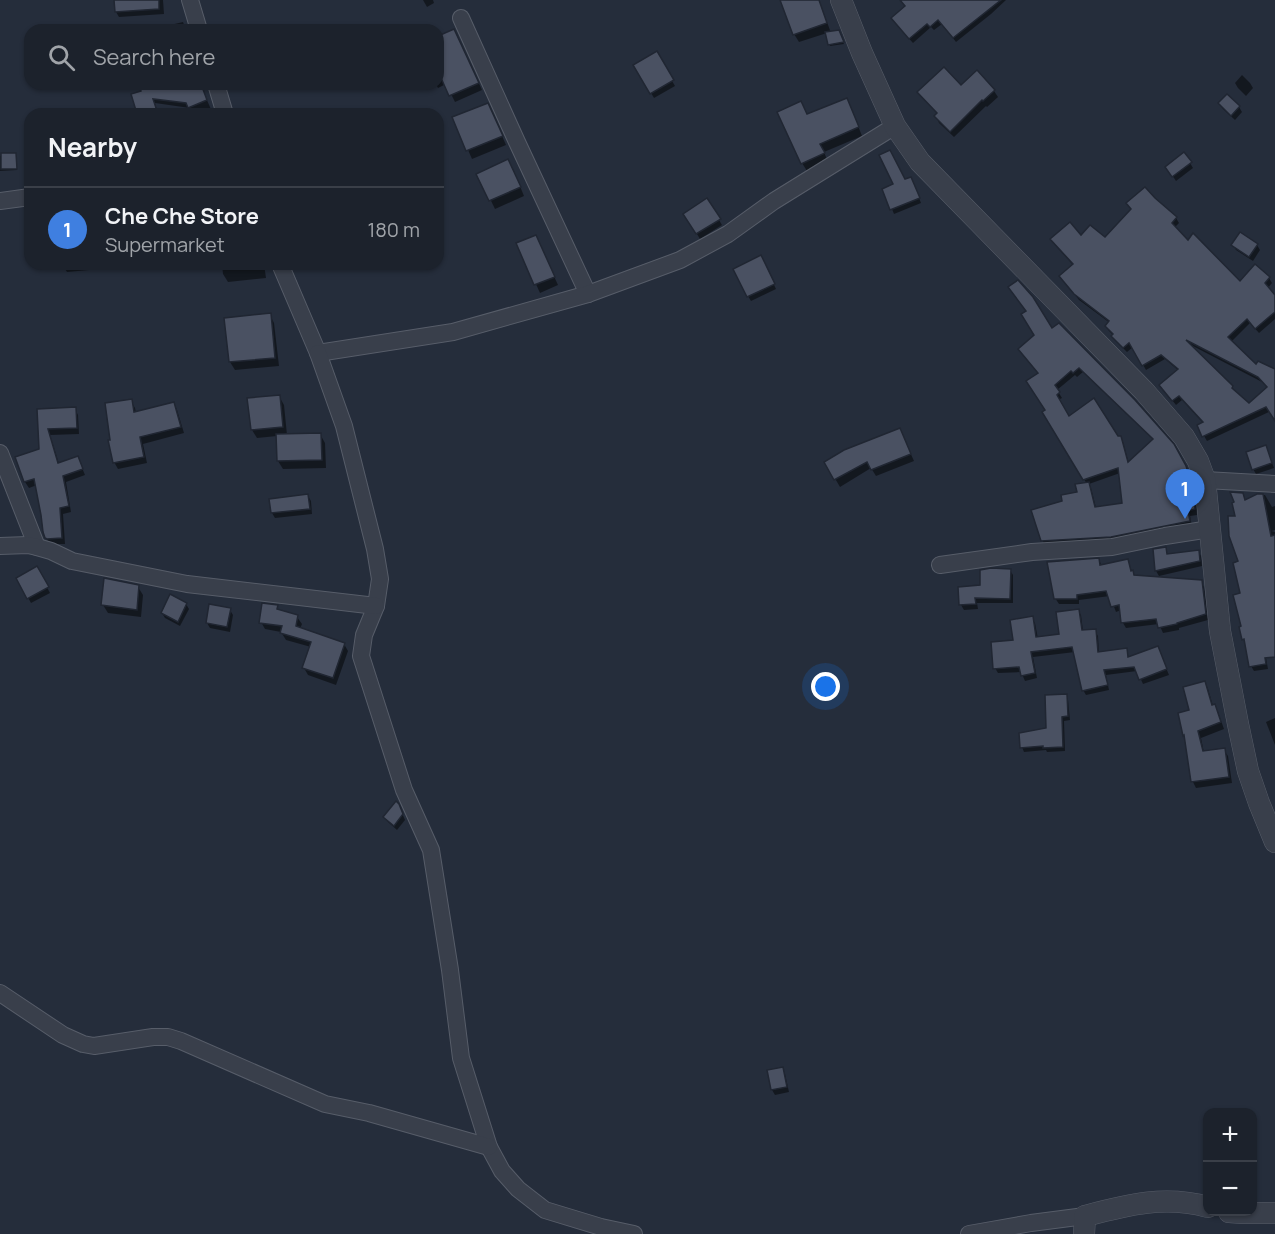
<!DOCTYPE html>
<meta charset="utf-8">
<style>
:root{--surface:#1c222c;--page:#292f38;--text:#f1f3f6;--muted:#a0a4a9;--line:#3a3f48;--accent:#91adef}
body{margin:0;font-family:Manrope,sans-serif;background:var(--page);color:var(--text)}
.controls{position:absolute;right:18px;bottom:18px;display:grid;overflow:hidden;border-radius:12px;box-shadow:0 2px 4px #0004}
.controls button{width:54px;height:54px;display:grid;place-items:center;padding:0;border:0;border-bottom:2px solid var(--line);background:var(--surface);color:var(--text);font:30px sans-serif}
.you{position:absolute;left:826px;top:687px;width:21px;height:21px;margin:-15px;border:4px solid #fff;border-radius:50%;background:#1a73e8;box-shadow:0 0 0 9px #1a73e833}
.badge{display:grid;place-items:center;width:39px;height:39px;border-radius:50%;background:var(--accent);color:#fff;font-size:20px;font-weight:700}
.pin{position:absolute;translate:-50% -50px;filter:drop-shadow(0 2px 3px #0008)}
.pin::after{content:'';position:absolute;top:32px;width:21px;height:18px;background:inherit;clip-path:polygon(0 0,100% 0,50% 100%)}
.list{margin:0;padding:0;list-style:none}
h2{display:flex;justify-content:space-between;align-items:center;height:78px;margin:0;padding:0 24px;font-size:26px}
h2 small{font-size:20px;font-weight:400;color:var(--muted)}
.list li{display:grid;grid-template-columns:39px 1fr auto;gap:18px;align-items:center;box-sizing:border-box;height:84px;padding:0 24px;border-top:2px solid var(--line)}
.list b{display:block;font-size:22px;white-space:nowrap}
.list p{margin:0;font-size:20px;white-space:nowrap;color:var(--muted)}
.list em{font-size:20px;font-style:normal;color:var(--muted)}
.icon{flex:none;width:33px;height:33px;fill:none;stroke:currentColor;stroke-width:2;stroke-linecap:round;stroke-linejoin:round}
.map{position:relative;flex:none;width:1275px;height:1234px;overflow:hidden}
.search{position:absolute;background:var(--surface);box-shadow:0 2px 4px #0004;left:24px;top:24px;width:420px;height:66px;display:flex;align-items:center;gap:15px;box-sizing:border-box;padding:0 21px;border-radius:18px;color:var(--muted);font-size:22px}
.panel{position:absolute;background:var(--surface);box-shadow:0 2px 4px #0004;left:24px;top:108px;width:420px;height:162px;border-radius:18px}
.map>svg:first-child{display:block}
.shadow{fill:#0007;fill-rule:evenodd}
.building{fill:#4a5162;stroke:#202632;stroke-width:1.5;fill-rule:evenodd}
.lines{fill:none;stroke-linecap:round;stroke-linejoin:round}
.minor-casing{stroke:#575d69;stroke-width:18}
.tertiary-casing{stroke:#575d69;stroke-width:22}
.minor{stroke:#393f4b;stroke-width:16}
.tertiary{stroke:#393f4b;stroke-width:21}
</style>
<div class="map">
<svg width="1275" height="1234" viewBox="0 0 1275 1234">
<rect width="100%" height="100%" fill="#252d3b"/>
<g class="shadow">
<polygon points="116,0 163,0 164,14 119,17 116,12"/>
<polygon points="423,0 433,0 434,3 427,7"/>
<polygon points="782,0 819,0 831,33 838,31 844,44 830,46 827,33 799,42 794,34"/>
<polygon points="902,0 1006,0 991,14 956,42 942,24 934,30 931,27 913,43 895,23 906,7"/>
<polygon points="183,22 186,30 162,30 162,27"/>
<polygon points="438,38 458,38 482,90 455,102 446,84 438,88 436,84 438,84"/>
<polygon points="656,53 675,86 654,98 635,66"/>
<polygon points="1242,75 1250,83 1253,88 1246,96 1238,88 1235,83"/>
<polygon points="140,84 200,84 213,114 199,114 198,110 192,112 190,108 155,103 158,114 139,114 143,92"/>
<polygon points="961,87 994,91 998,97 987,107 986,106 954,137 939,123 936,116 938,114 923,98 919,92"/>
<polygon points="1220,104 1239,107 1242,112 1235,120 1223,109"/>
<polygon points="851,108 862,136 824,152 828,162 807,171 802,163 807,116"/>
<polygon points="492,113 506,145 472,159 454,118"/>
<polygon points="16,154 17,170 0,171 0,156"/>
<polygon points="1190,163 1193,168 1176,181 1170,172"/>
<polygon points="513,169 524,196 495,209 478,174"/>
<polygon points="904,181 913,183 921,203 894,214 892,209"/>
<polygon points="707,200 722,225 700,239 685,214"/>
<path d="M1176 218 1179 223 1174 228 1188 242 1240 284 1256 266 1269 278 1272 283 1267 289 1275 297V319L1259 333 1250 323 1231 342 1256 367 1275 371V412L1271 411 1207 441 1204 436V424L1182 400 1176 405 1164 390 1179 371 1165 359 1146 370 1133 347 1127 352 1116 341 1113 335 1109 331 1106 326 1110 323 1079 300 1064 281 1074 266 1055 245 1081 238 1106 239ZM1189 344 1262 382 1268 388 1249 405 1235 393 1232 387Z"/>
<polygon points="536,237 558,285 540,293 518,244"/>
<polygon points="1233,245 1257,245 1260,250 1253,261 1236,250"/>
<polygon points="763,262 776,289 751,301 748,296"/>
<polygon points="62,264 116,264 116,270 100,269 67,272"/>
<polygon points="222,264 264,264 266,278 228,282 223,274"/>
<polygon points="270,315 274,323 279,366 235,370 230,362"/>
<path d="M1052 330 1172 445 1189 473 1195 489V495L1193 497 1196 503 1197 515 1190 516 1192 526 1114 541 1045 545 1042 540 1087 484 1060 441 1047 411 1039 374 1020 350ZM1083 372 1154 440 1129 464 1123 442 1120 437 1117 438 1068 419 1058 400 1062 398 1057 390 1075 375 1077 377ZM1120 473 1124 504 1096 508 1091 488 1089 484Z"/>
<polygon points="279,396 284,405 287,435 320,434 325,443 326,468 283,469 278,461 277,436 257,438 252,430"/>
<polygon points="131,401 135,408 136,413 174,403 177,410 184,433 143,444 147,463 118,469 114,462"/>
<polygon points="75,409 78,415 79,434 50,435 59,464 78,458 85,475 66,482 71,512 63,514 65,544 50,544 46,538 37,485 29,488 25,482 41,450 39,410"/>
<polygon points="900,430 914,461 876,476 871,468 840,487 826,463"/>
<polygon points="1269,455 1274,468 1256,474 1253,469"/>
<polygon points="1242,494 1245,501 1258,495 1265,495 1272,507 1275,506 1275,530 1271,531 1275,532 1275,656 1266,658 1268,669 1254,671 1251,666 1247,645 1244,639 1241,628 1242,594 1236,517"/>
<polygon points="308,496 311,501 312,514 275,518 272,513"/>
<polygon points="1165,548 1168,555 1198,551 1201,556 1202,566 1159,576 1156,571 1154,550"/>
<polygon points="1099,560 1102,566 1127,561 1135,577 1201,582 1204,587 1208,620 1179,628 1179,630 1163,633 1159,624 1126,628 1123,623 1121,610 1116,612 1110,596 1079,600 1079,604 1059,604 1055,598"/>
<polygon points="37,568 50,593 31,603 18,579"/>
<polygon points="1010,570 1013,575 1013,603 977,603 978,609 964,610 961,605 981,586"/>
<polygon points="138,587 143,595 141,617 108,613 103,605"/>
<polygon points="186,604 189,609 180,626 165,618 162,613"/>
<polygon points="277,607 279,611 297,617 302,624 300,629 344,644 348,651 336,685 308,675 304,668 311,647 286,640 281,632 265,629 261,622"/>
<polygon points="230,610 233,615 230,632 210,628 207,623"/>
<polygon points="1078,610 1081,615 1083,631 1095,631 1098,636 1099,654 1126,650 1129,658 1158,648 1169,675 1143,684 1137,671 1106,675 1109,690 1086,695 1083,690 1075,652 1033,657 1037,678 1025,681 1021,672 998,673 995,668 1032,618 1035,623 1038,639 1061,635"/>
<polygon points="1205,683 1208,689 1213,706 1214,706 1218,712 1224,729 1201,738 1204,753 1224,750 1228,756 1232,783 1196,788 1193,782 1186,738 1191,711"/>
<polygon points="1066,695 1068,700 1070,720 1064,721 1065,751 1047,752 1046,750 1024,752 1022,747 1048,730"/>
<polygon points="1275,718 1275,745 1266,722"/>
<polygon points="401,811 405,820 397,830 388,822 385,817"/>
<polygon points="782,1069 785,1074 789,1092 775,1095 772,1090"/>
</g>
<g class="building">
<polygon points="114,0 159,0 159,9 115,12"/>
<polygon points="780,0 819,0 827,23 793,35"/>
<polygon points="900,0 1001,0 953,38 938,20 930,27 927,24 909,39 891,18 905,6"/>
<polygon points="454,29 479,83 449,96 441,78 438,79 438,36"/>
<polygon points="839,30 844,42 828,45 825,32"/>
<polygon points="657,51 674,80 650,94 633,65"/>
<polygon points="944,67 961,85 977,70 995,90 983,101 982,100 950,132 934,116 937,113 917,92"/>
<polygon points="139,84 201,84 207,100 188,108 186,103 153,99 158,114 137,114 131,94 141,91"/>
<polygon points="1227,94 1240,106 1231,116 1218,103"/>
<polygon points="847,98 859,127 820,144 825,153 801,164 777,112 801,101 807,114"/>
<polygon points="488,103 503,136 466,151 452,117"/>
<polygon points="890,150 905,179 911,177 920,198 890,210 882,189 893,184 879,155"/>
<polygon points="1184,152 1192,162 1172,177 1165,167"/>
<polygon points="1,153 16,153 17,169 1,169"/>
<polygon points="508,159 521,187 489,201 476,174"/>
<path d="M1145 187 1155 198 1177 217 1172 223 1188 240 1193 233 1240 281 1255 264 1270 277 1265 283 1275 295V312L1255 329 1247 319 1228 337 1256 364 1258 361 1275 369V421L1266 407 1202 437 1197 425 1203 422 1179 396 1172 401 1159 385 1178 369 1161 355 1142 366 1129 343 1123 348 1111 336 1113 334 1105 326 1109 321 1074 294 1059 276 1073 264 1050 239 1070 222 1081 235 1090 225 1105 237 1131 209 1126 203ZM1186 340 1258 377 1267 387 1249 403 1232 388 1233 386Z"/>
<polygon points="707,198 721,219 696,234 683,214"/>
<polygon points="1240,232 1258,244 1249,257 1231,245"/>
<polygon points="536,235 555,277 534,285 516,243"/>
<polygon points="761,255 775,284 747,297 733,269"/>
<path d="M1018 280 1033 297 1052 328 1059 323 1135 400 1174 444 1186 466 1192 483 1193 490 1181 499 1194 496 1195 509 1188 511 1190 521 1111 537 1041 541 1031 510 1062 501 1061 495 1077 492 1075 484 1089 482 1095 507 1122 503 1118 468 1083 480 1042 412 1045 410 1026 381 1038 373 1018 349 1034 335 1021 314 1026 311 1008 287ZM1079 368 1153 439 1128 462 1121 436H1118L1094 398 1069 416 1057 395 1060 392 1055 385 1071 371 1073 373Z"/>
<polygon points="271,313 275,358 229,362 224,318"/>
<polygon points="280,395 283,427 251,430 247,398"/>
<polygon points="132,399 134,412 174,402 181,427 140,437 144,457 113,463 108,440 110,440 105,403"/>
<polygon points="76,407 77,428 48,429 58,463 78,456 83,469 63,476 69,506 60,508 62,538 47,539 45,538 43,532 41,515 34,479 24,482 15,457 39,449 37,409"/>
<polygon points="900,428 911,454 871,470 867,462 834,480 824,462 844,450"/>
<polygon points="321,433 322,460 277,461 276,434"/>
<polygon points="1266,445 1272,463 1252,470 1246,452"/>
<polygon points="1230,492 1243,493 1245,500 1257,494 1263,494 1271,536 1275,535 1275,657 1265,658 1266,664 1249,667 1244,639 1242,640 1239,627 1241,626 1233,595 1240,593 1233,563 1238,561 1229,536 1228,516 1235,516 1232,503 1234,502"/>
<polygon points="308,494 310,509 271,513 269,499"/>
<polygon points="1166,547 1167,554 1199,550 1200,561 1155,571 1153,549"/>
<polygon points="1099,558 1100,565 1128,559 1131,571 1133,570 1134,575 1202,580 1206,614 1177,623 1177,624 1158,628 1156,619 1121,623 1119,605 1111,607 1106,591 1077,595 1077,599 1054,599 1047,562"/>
<polygon points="37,566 49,587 27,599 16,578"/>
<polygon points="991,568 1011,569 1010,599 975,598 976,604 959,605 958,587 980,585 980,570"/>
<polygon points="104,578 139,585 137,610 101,605"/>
<polygon points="170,594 187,603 178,622 161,613"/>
<polygon points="262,603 278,605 277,609 298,615 296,626 345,643 333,678 302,668 311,642 280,633 282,626 259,623"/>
<polygon points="209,604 231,608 227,627 206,623"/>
<polygon points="1079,609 1082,630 1096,629 1098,652 1127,648 1128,657 1158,646 1167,669 1139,680 1134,667 1104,670 1108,685 1082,691 1072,647 1031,652 1035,673 1021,676 1019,667 993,669 991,642 1013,640 1010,620 1033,616 1036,637 1059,634 1056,612"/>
<polygon points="1205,681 1212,705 1215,704 1221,722 1198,731 1203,751 1225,748 1229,777 1191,782 1184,735 1183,736 1178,713 1189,710 1183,687"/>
<polygon points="1067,694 1068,716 1062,717 1063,747 1043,748 1043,746 1020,748 1019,733 1046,728 1045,695"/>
<polygon points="396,801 399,804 403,814 394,826 383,817"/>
<polygon points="783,1067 787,1087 771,1090 767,1070"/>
</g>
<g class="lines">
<defs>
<g id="minor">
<polyline points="190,0 199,30"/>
<polyline points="461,18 517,142 588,294"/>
<polyline points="216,84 225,114"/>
<polyline points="0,201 30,197"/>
<polyline points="280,264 318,353 453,332 588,294 680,260 728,234 774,201 895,126"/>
<polyline points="318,353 344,426 375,549 380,579 376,606 364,635 361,656 404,790 431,850 450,970 461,1058 489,1147 502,1171 518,1189 545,1210 601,1227 634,1234"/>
<polyline points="0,453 37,547"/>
<polyline points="1205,480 1275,484"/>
<polyline points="0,546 28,545 37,547 51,551 72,561 187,584 376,606"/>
<polyline points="940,565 1032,552 1112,547 1165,536 1210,529"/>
<polyline points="0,993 63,1035 83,1044 94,1046 153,1037 168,1037 181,1041 325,1104 369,1113 489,1147"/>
<polyline points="969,1234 1031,1223 1085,1216"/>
</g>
<g id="tertiary">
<polyline points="841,0 862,53 895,126 920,162 1144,391 1184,437 1198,461 1205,480 1220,631 1238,724 1248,771 1259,803 1275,842"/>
<polyline points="1229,1212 1243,1213 1275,1213"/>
<path d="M1084 1234 1085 1216C1127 1205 1164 1195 1208 1207"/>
</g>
</defs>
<use href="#minor" class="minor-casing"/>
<use href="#tertiary" class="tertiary-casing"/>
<use href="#minor" class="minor"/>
<use href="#tertiary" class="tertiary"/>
</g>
</svg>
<div class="controls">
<button>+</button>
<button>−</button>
</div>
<div class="you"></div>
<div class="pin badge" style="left:1185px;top:519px;background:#3f7fe0">1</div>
<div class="search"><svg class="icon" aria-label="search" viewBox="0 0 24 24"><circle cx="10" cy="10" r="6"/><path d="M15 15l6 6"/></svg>Search here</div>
<section class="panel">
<h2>Nearby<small></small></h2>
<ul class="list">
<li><span class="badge" style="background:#3f7fe0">1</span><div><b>Che Che Store</b><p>Supermarket</p></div><em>180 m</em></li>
</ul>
</section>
</div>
